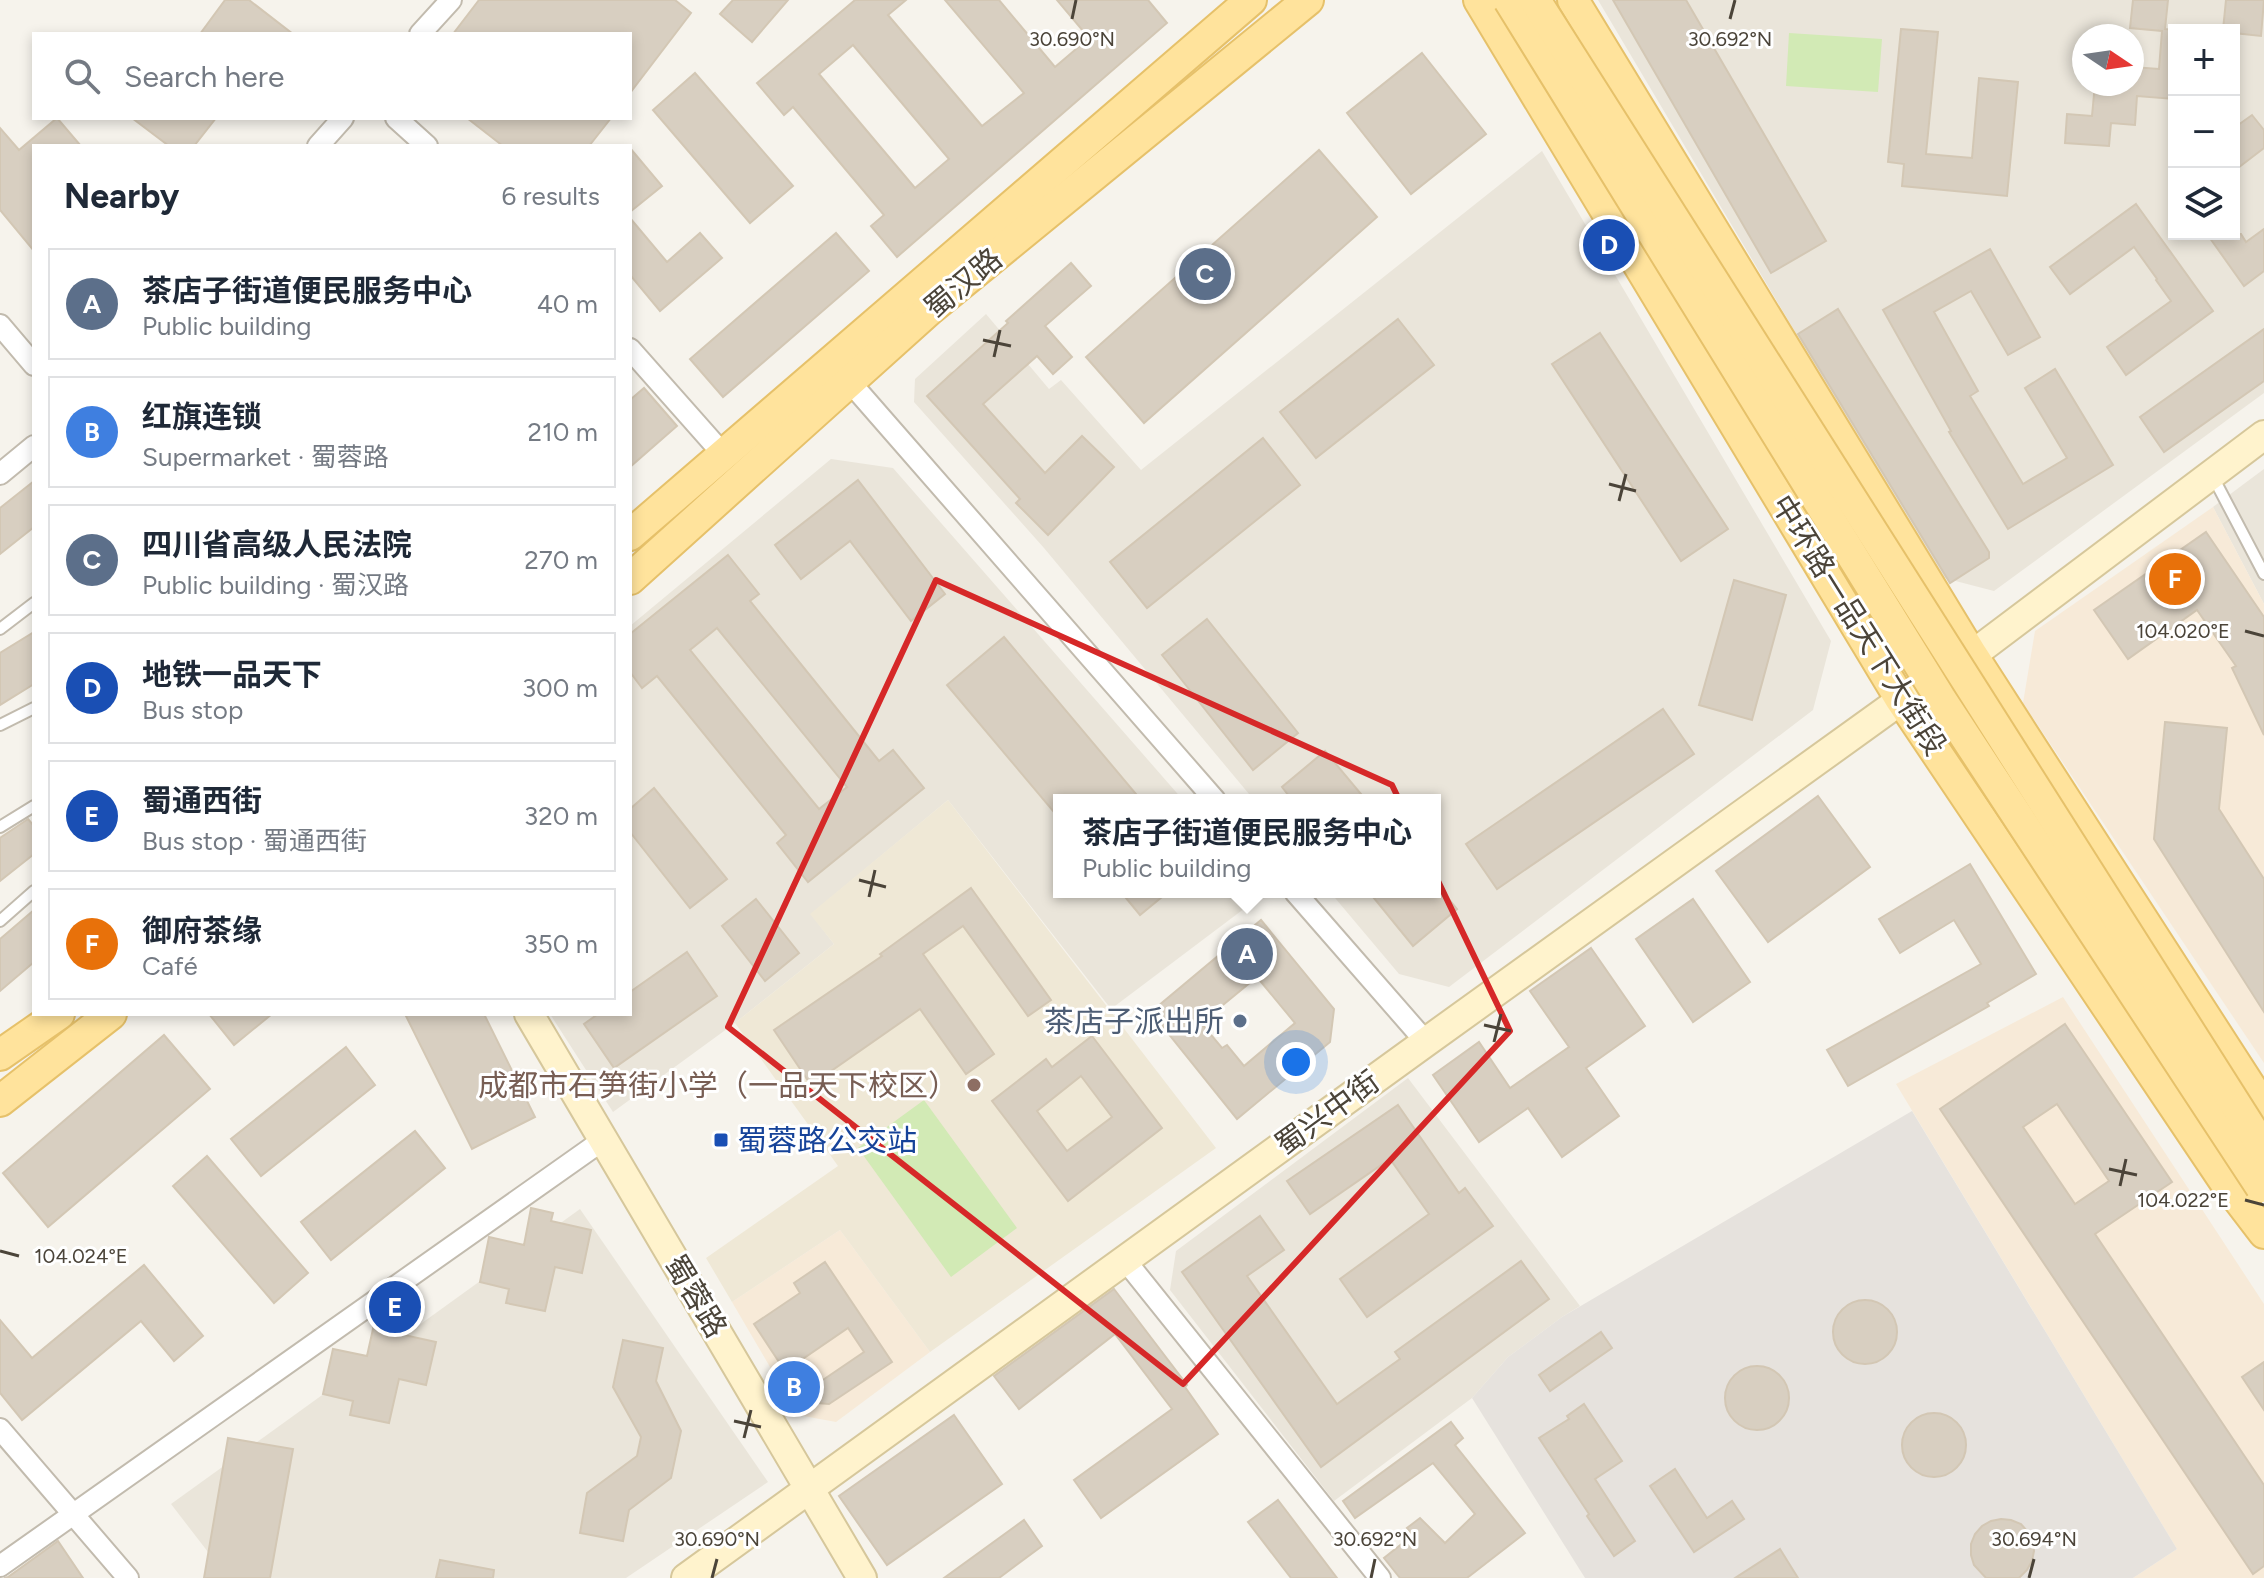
<!DOCTYPE html>
<meta charset="utf-8">
<style>
:root{--surface:#fff;--page:#f2f2f3;--text:#1f2937;--muted:#747a83;--line:#e0e1e3;--accent:#2563eb}
body{margin:0;font-family:Figtree,"Noto Sans SC",sans-serif;background:var(--page);color:var(--text)}
.controls{position:absolute;right:24px;top:24px;display:grid;overflow:hidden;border-radius:0px;box-shadow:0 4px 12px #0003}
.controls button{width:72px;height:72px;display:grid;place-items:center;padding:0;border:0;border-bottom:2px solid var(--line);background:var(--surface);color:var(--text);font:40px sans-serif}
.compass{position:absolute;left:2072px;top:24px;width:72px;height:72px;border-radius:50%;background:var(--surface);box-shadow:0 4px 12px #0003;rotate:103deg}
.you{position:absolute;left:1296px;top:1062px;width:28px;height:28px;margin:-20px;border:6px solid #fff;border-radius:50%;background:#1a73e8;box-shadow:0 0 0 12px #1a73e833}
.badge{display:grid;place-items:center;width:52px;height:52px;border-radius:50%;background:var(--accent);color:#fff;font-size:26px;font-weight:700}
.pin{position:absolute;translate:-50% -50%;border:4px solid #fff;box-shadow:0 2px 8px #0006}
.popup{position:absolute;left:1053px;top:794px;width:388px;height:104px;box-sizing:border-box;display:grid;place-content:center;border-radius:0px;background:var(--surface);filter:drop-shadow(0 2px 6px #0005);font-size:26px;white-space:nowrap;color:var(--muted)}
.popup b{font-size:30px;color:var(--text)}
.popup::after{content:'';position:absolute;left:50%;top:100%;margin-left:-16px;border:16px solid transparent;border-top-color:var(--surface)}
.list{margin:0;padding:0;list-style:none}
h2{display:flex;justify-content:space-between;align-items:center;height:104px;margin:0;padding:0 32px;font-size:34px}
h2 small{font-size:26px;font-weight:400;color:var(--muted)}
.list li{display:grid;grid-template-columns:52px 1fr auto;gap:24px;align-items:center;box-sizing:border-box;height:112px;margin:0 16px 16px;padding:0 16px;border:2px solid var(--line);border-radius:0px}
.list b{display:block;font-size:30px;white-space:nowrap}
.list p{margin:0;font-size:26px;white-space:nowrap;color:var(--muted)}
.list em{font-size:26px;font-style:normal;color:var(--muted)}
.icon{flex:none;width:44px;height:44px;fill:none;stroke:currentColor;stroke-width:2;stroke-linecap:round;stroke-linejoin:round}
.map{position:relative;flex:none;width:2264px;height:1578px;overflow:hidden}
.search{position:absolute;background:var(--surface);box-shadow:0 4px 12px #0003;left:32px;top:32px;width:600px;height:88px;display:flex;align-items:center;gap:20px;box-sizing:border-box;padding:0 28px;border-radius:0px;color:var(--muted);font-size:30px}
.panel{position:absolute;background:var(--surface);box-shadow:0 4px 12px #0003;left:32px;top:144px;width:600px;height:872px;border-radius:0px}
.map>svg:first-child{display:block}
.residential{fill:#eae5da;fill-rule:evenodd}
.commercial{fill:#f7ead8}
.industrial{fill:#e6e2dd}
.education{fill:#efe8d6}
.green{fill:#d2eab5}
.building{fill:#d8cfc1;stroke:#d3c7b4;stroke-width:2;fill-rule:evenodd}
.lines{fill:none;stroke-linecap:round;stroke-linejoin:round}
.lane-casing{stroke:#c2bbae;stroke-width:14}
.street-casing{stroke:#c2bbae;stroke-width:24}
.secondary-casing{stroke:#d6c79b;stroke-width:32}
.primary-casing{stroke:#e6c16a;stroke-width:34}
.lane{stroke:#fff;stroke-width:10}
.street{stroke:#fff;stroke-width:20}
.secondary{stroke:#fff3cd;stroke-width:28}
.primary{stroke:#ffe39c;stroke-width:30}
.primary-bridge-casing{stroke:#e6c16a;stroke-width:34;stroke-linecap:butt}
.primary-bridge{stroke:#ffe39c;stroke-width:30}
.marked{fill:none;stroke:#d62828;stroke-width:6;stroke-linejoin:round}
.ticks{fill:none;stroke:#4b4439;stroke-width:3}
.service-dot{fill:#5c6f8a;stroke:#fff;stroke-width:3}
.education-dot{fill:#8d6e63;stroke:#fff;stroke-width:3}
.transit-dot{fill:#1a4fb4;stroke:#fff;stroke-width:3}
.labels{text-anchor:middle;dominant-baseline:central;stroke-width:6;stroke-linejoin:round;paint-order:stroke}
.street-label{font-size:30px;fill:#4b4439;stroke:#fff}
.service-label{font-size:30px;fill:#4e5e75;stroke:#fff;text-anchor:end}
.education-label{font-size:30px;fill:#785e54;stroke:#fff;text-anchor:end}
.transit-label{font-size:30px;fill:#164399;stroke:#fff;text-anchor:start}
.ticks-label{font-size:20px;text-anchor:middle;fill:#4b4439;stroke:#fff;stroke-width:6;stroke-linejoin:round;paint-order:stroke}
</style>
<div class="map">
<svg width="2264" height="1578" viewBox="0 0 2264 1578">
<rect width="100%" height="100%" fill="#f6f3ec"/>
<g class="residential">
<path d="M1598 0H2264V393L1994 591 1944 578 1797 335ZM2174 30H2234V234H2174ZM2084 36H2132V84H2084Z"/>
<polygon points="1542,151 1831,641 1813,710 1449,987 1399,974 1330,892 1435,892 1435,800 1254,800 1044,548 914,402 915,379 986,314 1049,389 1061,380 1141,470"/>
<polygon points="831,459 893,468 1183,800 1059,800 1059,892 1265,893 1111,1009 948,800 811,914 834,944 735,1023 613,1112 550,1014 630,1014 630,626"/>
<polygon points="2264,469 2264,604 2213,507"/>
<polygon points="1408,1078 1580,1306 1562,1317 1508,1357 1472,1398 1334,1501 1170,1290 1176,1251"/>
<polygon points="580,1209 768,1482 626,1578 228,1578 171,1504"/>
</g>
<g class="commercial">
<polygon points="2213,507 2264,604 2264,1063 2023,703 2035,631"/>
<polygon points="2063,997 2264,1304 2264,1578 2133,1578 2177,1549 1896,1084"/>
<polygon points="840,1230 930,1352 836,1422 798,1415 732,1302"/>
</g>
<polygon class="industrial" points="1912,1111 2177,1549 2133,1578 1585,1578 1472,1398 1508,1357 1562,1317"/>
<polygon class="education" points="948,800 1216,1148 930,1352 840,1230 732,1302 706,1258 838,1166 735,1023 834,944 810,914"/>
<g class="green">
<polygon points="1789,33 1882,39 1878,92 1786,86"/>
<polygon points="924,1100 1017,1228 951,1277 858,1148"/>
</g>
<g class="building">
<polygon points="225,0 249,0 293,34 200,34"/>
<polygon points="479,0 675,0 691,13 630,93 630,34 453,34"/>
<polygon points="733,0 788,0 752,42 720,14"/>
<path d="M855 0H906L888 15 982 126 1024 93 945 0H999L1055 67 1089 38 1057 0H1148L1167 23 897 257 871 226 884 215 793 107 784 115 757 83ZM853 45 949 159 915 188 819 74Z"/>
<polygon points="1613,0 1686,0 1826,241 1771,273"/>
<polygon points="2133,0 2168,0 2165,29 2174,30 2174,99 2137,96 2135,125 2111,123 2109,146 2065,143 2067,114 2092,116 2095,84 2132,84 2133,67 2159,69 2162,31 2130,28"/>
<polygon points="2226,0 2264,0 2261,36 2234,33 2234,30 2223,30"/>
<polygon points="1901,29 1938,32 1926,154 1972,158 1979,78 2018,82 2007,196 1902,186 1904,164 1888,162"/>
<polygon points="1422,53 1486,134 1411,194 1347,113"/>
<polygon points="695,73 793,186 750,223 653,110"/>
<polygon points="2252,115 2264,130 2264,148 2234,171 2234,128"/>
<polygon points="57,118 81,146 34,146 34,251 0,210 0,128 19,150"/>
<polygon points="132,118 216,118 194,146 169,146"/>
<polygon points="467,118 611,118 589,146 503,146"/>
<polygon points="630,148 662,186 630,212"/>
<polygon points="1319,150 1377,217 1144,423 1086,357"/>
<polygon points="2136,204 2213,311 2126,375 2107,347 2171,301 2156,280 2157,279 2134,247 2070,294 2050,267"/>
<polygon points="630,218 667,262 700,233 722,258 660,311 630,275"/>
<polygon points="2264,229 2264,271 2244,286 2207,234 2241,234 2246,242"/>
<polygon points="836,233 869,271 723,397 690,359"/>
<polygon points="1990,249 2040,337 2008,355 1971,291 1934,312 1978,391 1970,396 2023,484 2067,458 2025,388 2055,369 2113,465 2008,529 1949,432 1951,431 1883,310"/>
<polygon points="1071,263 1091,286 1045,326 1072,357 1053,374 1037,356 983,404 1045,473 1082,436 1114,467 1048,535 1016,503 1020,499 927,396 1008,323 1006,321"/>
<polygon points="1838,309 1989,552 1989,558 1950,583 1798,334"/>
<polygon points="1398,319 1434,365 1316,458 1280,412"/>
<polygon points="2264,329 2264,381 2164,452 2140,417"/>
<polygon points="1600,333 1728,529 1681,561 1552,364"/>
<polygon points="644,388 677,426 630,467 630,400"/>
<polygon points="1263,438 1300,485 1147,608 1110,562"/>
<polygon points="858,480 945,594 911,621 850,541 801,579 775,545"/>
<polygon points="34,481 34,527 0,554 0,508"/>
<polygon points="2206,532 2264,617 2264,735 2232,668 2236,666 2197,610 2128,659 2094,610"/>
<path d="M728 555 759 594 750 601 879 761 893 750 924 788 808 882 777 843 786 835 657 676 642 688 630 672V634ZM717 628 847 787 819 809 690 650Z"/>
<polygon points="1734,580 1786,595 1752,720 1699,705"/>
<polygon points="1207,619 1298,733 1253,770 1162,655"/>
<polygon points="34,632 34,684 0,705 0,653"/>
<polygon points="1004,637 1141,800 1059,800 1059,818 947,685"/>
<polygon points="1663,709 1694,754 1497,889 1466,844"/>
<polygon points="2165,722 2227,728 2219,809 2264,879 2264,1012 2154,839"/>
<polygon points="1325,751 1366,800 1292,800 1282,787"/>
<polygon points="654,788 727,879 690,908 630,832 630,809"/>
<polygon points="1818,796 1870,867 1768,942 1716,871"/>
<polygon points="28,819 34,826 34,854 0,881 0,838"/>
<polygon points="1970,864 2036,974 1987,1003 1989,1006 1848,1086 1827,1050 1981,964 1954,920 1900,953 1879,919"/>
<polygon points="971,888 1051,1000 1028,1016 963,926 923,954 994,1054 966,1074 920,1009 811,1085 774,1030 882,956 880,954"/>
<polygon points="1121,892 1168,892 1140,915"/>
<polygon points="1369,892 1443,892 1457,909 1413,946"/>
<polygon points="756,899 799,953 765,981 722,926"/>
<polygon points="1693,899 1750,982 1693,1022 1636,939"/>
<polygon points="34,910 34,962 0,991 0,939"/>
<path d="M1261 920 1334 1009 1330 1042 1237 1119 1151 1012ZM1257 977 1295 1023 1244 1066 1227 1045 1222 1048 1201 1023Z"/>
<polygon points="1591,948 1645,1026 1586,1068 1619,1116 1562,1157 1528,1108 1479,1142 1433,1075 1479,1042 1510,1088 1569,1047 1530,991"/>
<polygon points="687,952 717,996 614,1068 584,1024 598,1014 630,1014 630,992"/>
<polygon points="209,1014 272,1014 234,1045"/>
<polygon points="405,1014 484,1014 535,1117 472,1149"/>
<path d="M2065 1024 2172 1182 2095 1234 2264 1485V1566L2253 1574 1940 1109ZM2057 1104 2109 1181 2075 1204 2023 1127Z"/>
<polygon points="164,1035 210,1089 48,1227 3,1173"/>
<path d="M1092 1036 1162 1128 1068 1201 992 1101 1046 1059 1052 1067ZM1081 1076 1112 1117 1067 1151 1037 1111Z"/>
<polygon points="346,1047 375,1085 261,1176 231,1139"/>
<polygon points="1398,1105 1459,1193 1465,1188 1493,1226 1367,1317 1340,1279 1429,1214 1390,1159 1310,1214 1287,1181"/>
<polygon points="415,1131 445,1168 331,1260 301,1222"/>
<polygon points="207,1156 308,1273 274,1303 173,1186"/>
<polygon points="531,1208 553,1213 551,1221 591,1230 582,1273 555,1267 545,1311 506,1303 509,1289 480,1282 489,1237 524,1245"/>
<polygon points="1260,1216 1284,1250 1247,1276 1337,1404 1400,1359 1395,1352 1521,1261 1549,1299 1321,1467 1182,1272"/>
<polygon points="825,1262 892,1362 829,1404 792,1401 864,1352 848,1328 785,1371 754,1324 800,1293 794,1283"/>
<polygon points="144,1265 203,1336 174,1361 141,1321 22,1420 0,1393 0,1320 32,1358"/>
<polygon points="1114,1289 1187,1385 1185,1387 1218,1434 1101,1518 1074,1480 1172,1409 1115,1334 1019,1409 994,1376"/>
<circle cx="1865" cy="1332" r="32"/>
<polygon points="375,1320 396,1324 395,1333 436,1342 426,1385 399,1379 389,1423 350,1415 353,1401 323,1394 333,1349 367,1356"/>
<polygon points="1601,1332 1612,1348 1550,1391 1539,1375"/>
<polygon points="623,1340 663,1348 656,1381 681,1431 671,1478 629,1510 623,1541 580,1533 587,1493 637,1456 641,1437 613,1387"/>
<polygon points="2264,1362 2264,1410 2242,1377"/>
<circle cx="1757" cy="1398" r="32"/>
<polygon points="1584,1404 1622,1461 1595,1479 1635,1541 1614,1556 1587,1516 1589,1514 1539,1438 1569,1419 1567,1416"/>
<circle cx="1934" cy="1445" r="32"/>
<polygon points="954,1415 1002,1484 887,1565 839,1496"/>
<polygon points="1451,1422 1463,1438 1455,1445 1525,1533 1467,1578 1400,1578 1384,1558 1413,1535 1407,1528 1420,1518 1445,1543 1475,1514 1433,1463 1355,1518 1343,1501"/>
<polygon points="228,1438 293,1449 270,1578 204,1578"/>
<polygon points="1675,1469 1707,1518 1732,1501 1744,1519 1694,1552 1650,1486"/>
<polygon points="1278,1500 1337,1578 1291,1578 1248,1522"/>
<polygon points="2001,1519 2011,1520 2021,1524 2028,1532 2033,1541 2034,1551 2032,1561 2027,1570 2019,1578 1986,1578 1974,1565 1971,1555 1971,1544 1975,1534 1982,1526 1991,1521"/>
<polygon points="1024,1520 1042,1546 999,1578 944,1578"/>
<polygon points="58,1541 83,1578 4,1578 8,1577"/>
<polygon points="1780,1549 1798,1578 1735,1578"/>
<polygon points="440,1560 494,1570 493,1578 436,1578"/>
</g>
<g class="lines">
<defs>
<g id="lane">
<polyline points="2212,475 2264,574"/>
<polyline points="0,629 34,603"/>
<polyline points="0,725 34,708"/>
<polyline points="0,827 34,806"/>
<polyline points="0,921 34,891"/>
</g>
<g id="street">
<polyline points="420,34 451,0"/>
<polyline points="396,118 427,146"/>
<polyline points="318,146 343,118"/>
<polyline points="0,325 34,365"/>
<polyline points="630,349 723,454"/>
<polyline points="849,381 1215,800"/>
<polyline points="0,474 34,446"/>
<polyline points="1295,892 1426,1042"/>
<polyline points="1125,1260 1380,1578"/>
<polyline points="0,1429 128,1578"/>
<polyline points="0,1566 603,1140"/>
</g>
<g id="secondary">
<polyline points="529,1014 862,1578"/>
<polyline points="686,1578 1426,1042 1901,700 1972,655 2264,435"/>
</g>
<g id="primary">
<polyline points="1479,0 1901,700 2225,1182 2264,1233"/>
<polyline points="1573,0 1972,655 2264,1108"/>
<polyline points="630,535 1251,0"/>
<polyline points="630,579 929,310 1308,0"/>
<polyline points="0,1055 59,1014"/>
<polyline points="0,1101 111,1014"/>
</g>
</defs>
<use href="#lane" class="lane-casing"/>
<use href="#street" class="street-casing"/>
<use href="#secondary" class="secondary-casing"/>
<use href="#primary" class="primary-casing"/>
<use href="#lane" class="lane"/>
<use href="#street" class="street"/>
<use href="#secondary" class="secondary"/>
<use href="#primary" class="primary"/>
<defs>
<g id="primary-bridge">
<polyline points="1509,0 1940,698 2261,1187"/>
<polyline points="1535,0 2264,1149"/>
</g>
</defs>
<use href="#primary-bridge" class="primary-bridge-casing"/>
<use href="#primary-bridge" class="primary-bridge"/>
</g>
<path class="marked" d="M936 580 1392 785 1510 1031 1183 1384 728 1027Z"/>
<path class="ticks" d="M1072 19 1076 0M1730 19 1735 0M983 340 1011 346M994 357 1000 330M1609 484 1636 491M1619 501 1626 474M2245 631 2264 636M859 880 886 887M869 897 875 870M1484 1025 1511 1031M1494 1042 1501 1014M2109 1169 2137 1175M2120 1186 2126 1159M2245 1200 2264 1205M0 1251 19 1256M734 1421 761 1427M744 1438 751 1410M712 1578 717 1559M1371 1578 1375 1559M2029 1578 2034 1559"/>
<circle class="service-dot" cx="1240" cy="1021" r="8"/>
<circle class="education-dot" cx="974" cy="1085" r="8"/>
<rect class="transit-dot" x="713" y="1132" width="16" height="16" rx="4"/>
<g class="labels">
<g class="street-label">
<text transform="translate(963 283) rotate(-40)">蜀汉路</text>
<text transform="translate(1859 625) rotate(58)">中环路一品天下大街段</text>
<text transform="translate(1327 1113) rotate(-36)">蜀兴中街</text>
<text transform="translate(696 1296) rotate(59)">蜀蓉路</text>
</g>
<g class="service-label">
<text x="1224" y="1021">茶店子派出所</text>
</g>
<g class="education-label">
<text x="958" y="1085">成都市石笋街小学（一品天下校区）</text>
</g>
<g class="transit-label">
<text x="737" y="1140">蜀蓉路公交站</text>
</g>
</g>
<g class="ticks-label">
<text x="1072" y="46">30.690°N</text>
<text x="1730" y="46">30.692°N</text>
<text x="2183" y="638">104.020°E</text>
<text x="2183" y="1207">104.022°E</text>
<text x="81" y="1263">104.024°E</text>
<text x="717" y="1546">30.690°N</text>
<text x="1375" y="1546">30.692°N</text>
<text x="2034" y="1546">30.694°N</text>
</g>
</svg>
<div class="controls">
<button>+</button>
<button>−</button>
<button><svg class="icon" aria-label="layers" viewBox="0 0 24 24"><path d="M12 4l9 5-9 5-9-5zM3 14l9 5 9-5"/></svg></button>
</div>
<svg class="compass" viewBox="-18 -18 36 36"><path d="M0-13l5 13h-10z" fill="#e53935"/><path d="M0 13l5-13h-10z" fill="#747a83"/></svg>
<div class="you"></div>
<div class="pin badge" style="left:1247px;top:954px;background:#5c6f8a">A</div>
<div class="popup"><b>茶店子街道便民服务中心</b>Public building</div>
<div class="pin badge" style="left:794px;top:1387px;background:#3f7fe0">B</div>
<div class="pin badge" style="left:1205px;top:274px;background:#5c6f8a">C</div>
<div class="pin badge" style="left:1609px;top:245px;background:#1a4fb4">D</div>
<div class="pin badge" style="left:395px;top:1307px;background:#1a4fb4">E</div>
<div class="pin badge" style="left:2175px;top:579px;background:#e8710a">F</div>
<div class="search"><svg class="icon" aria-label="search" viewBox="0 0 24 24"><circle cx="10" cy="10" r="6"/><path d="M15 15l6 6"/></svg>Search here</div>
<section class="panel">
<h2>Nearby<small>6 results</small></h2>
<ul class="list">
<li><span class="badge" style="background:#5c6f8a">A</span><div><b>茶店子街道便民服务中心</b><p>Public building</p></div><em>40 m</em></li>
<li><span class="badge" style="background:#3f7fe0">B</span><div><b>红旗连锁</b><p>Supermarket · 蜀蓉路</p></div><em>210 m</em></li>
<li><span class="badge" style="background:#5c6f8a">C</span><div><b>四川省高级人民法院</b><p>Public building · 蜀汉路</p></div><em>270 m</em></li>
<li><span class="badge" style="background:#1a4fb4">D</span><div><b>地铁一品天下</b><p>Bus stop</p></div><em>300 m</em></li>
<li><span class="badge" style="background:#1a4fb4">E</span><div><b>蜀通西街</b><p>Bus stop · 蜀通西街</p></div><em>320 m</em></li>
<li><span class="badge" style="background:#e8710a">F</span><div><b>御府茶缘</b><p>Café</p></div><em>350 m</em></li>
</ul>
</section>
</div>
